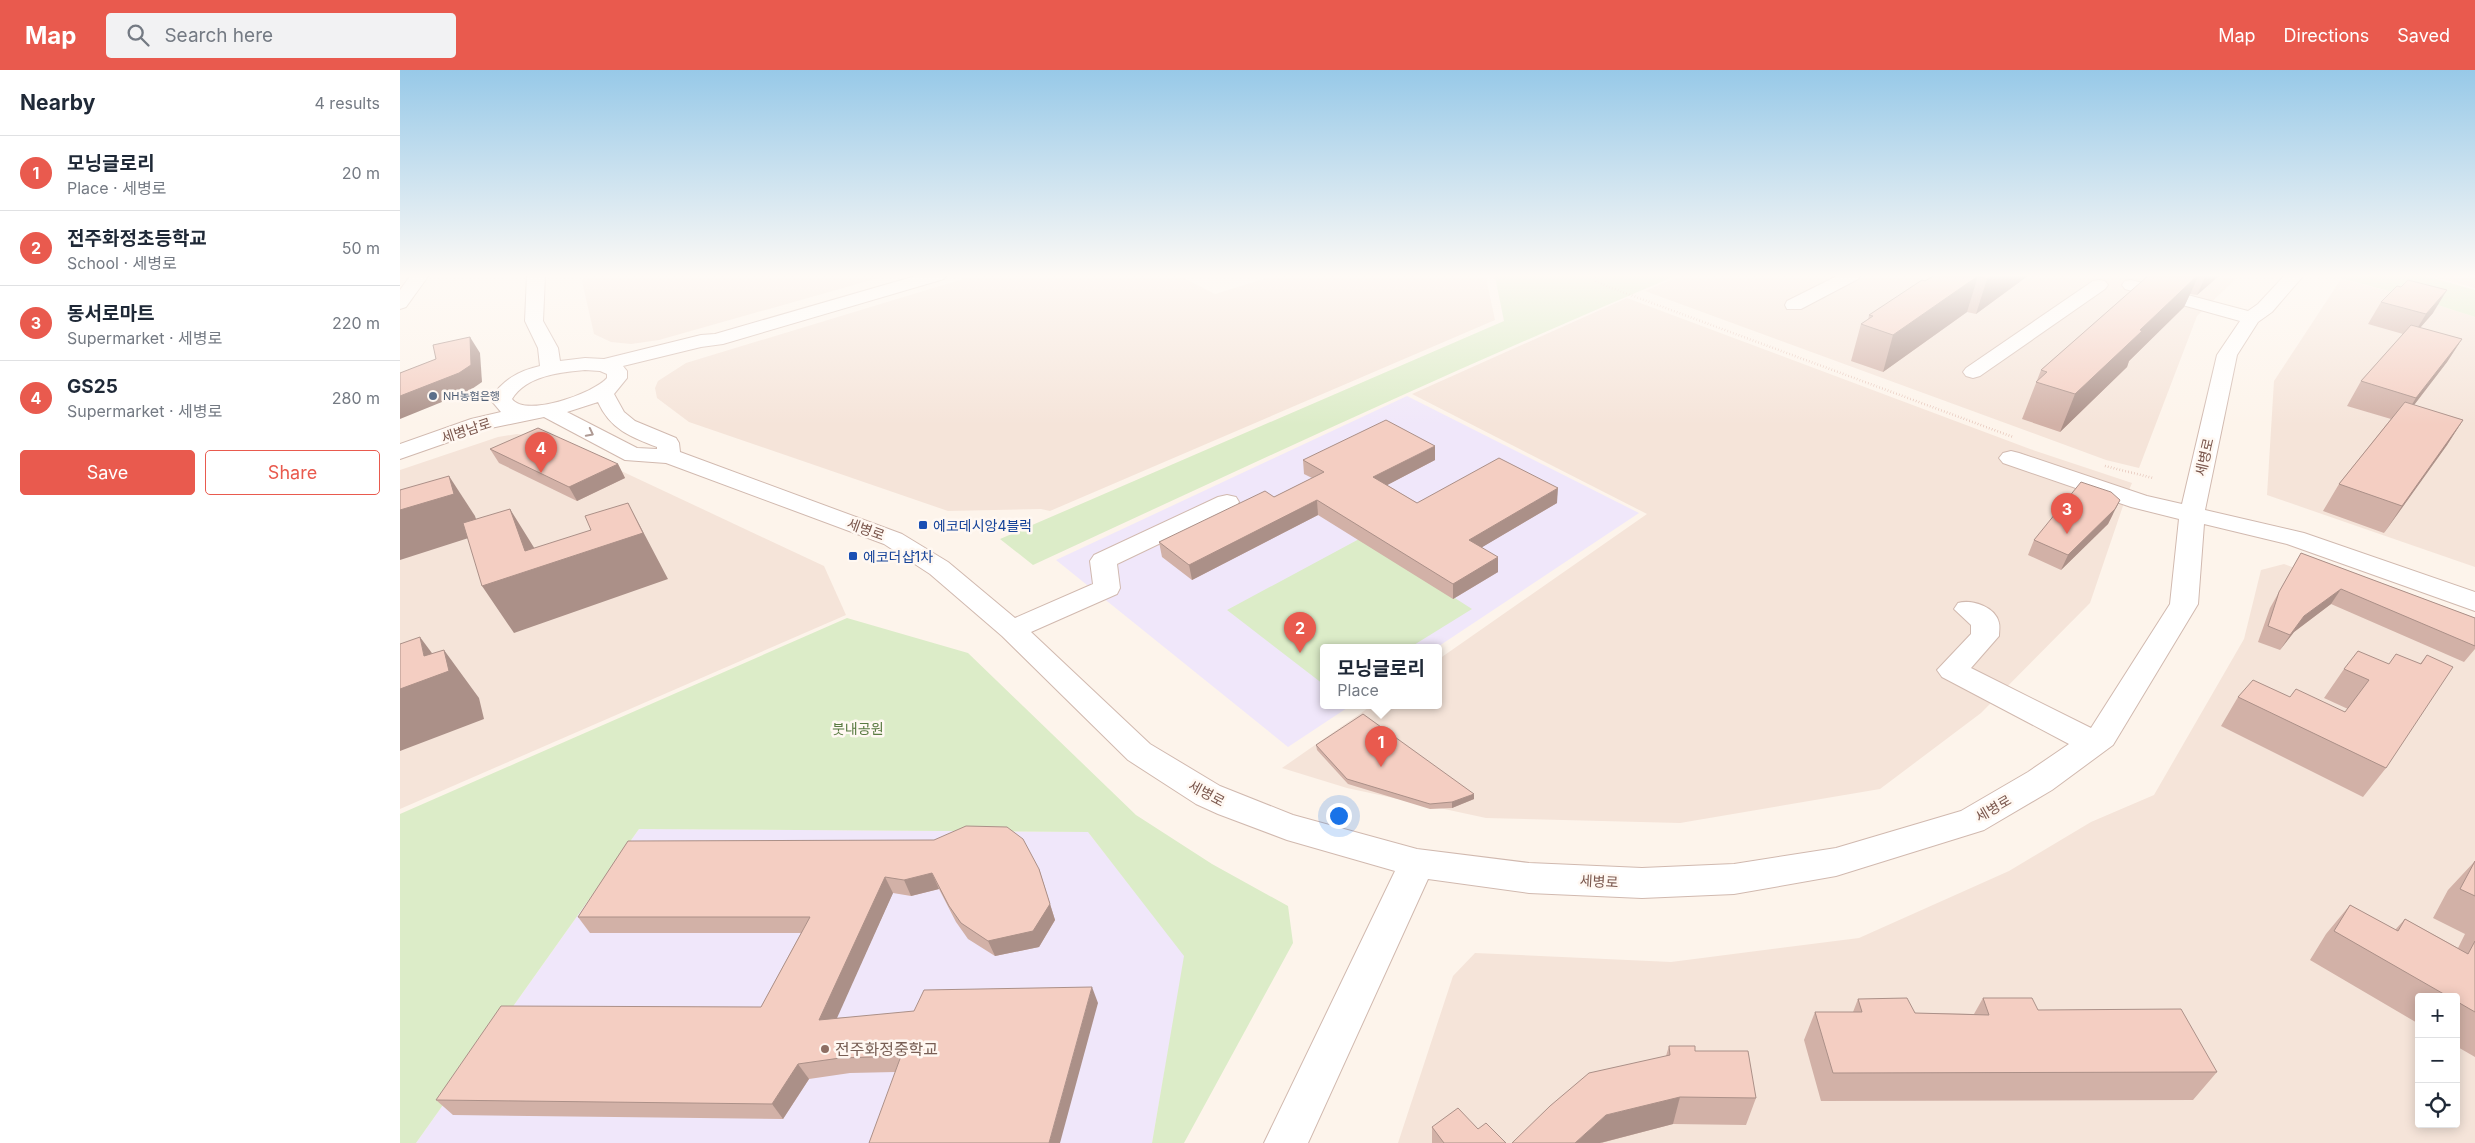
<!DOCTYPE html>
<meta charset="utf-8">
<style>
:root{--surface:#fff;--page:#f2f2f3;--text:#1f2937;--muted:#747a83;--line:#e0e1e3;--accent:#e95a4e}
body{margin:0;font-family:Inter,"Noto Sans KR",sans-serif;background:var(--page);color:var(--text)}
.controls{position:absolute;right:15px;bottom:15px;display:grid;overflow:hidden;border-radius:5px;box-shadow:0 2px 12px #0003}
.controls button{width:45px;height:45px;display:grid;place-items:center;padding:0;border:0;border-bottom:1px solid var(--line);background:var(--surface);color:var(--text);font:25px sans-serif}
.you{position:absolute;left:938px;top:745px;width:18px;height:18px;margin:-12px;border:4px solid #fff;border-radius:50%;background:#1a73e8;box-shadow:0 0 0 8px #1a73e833}
.badge{display:grid;place-items:center;width:32px;height:32px;border-radius:50%;background:var(--accent);color:#fff;font-size:16px;font-weight:700}
.pin{position:absolute;translate:-50% -41px;filter:drop-shadow(0 1px 2px #0008)}
.pin::after{content:'';position:absolute;top:26px;width:18px;height:15px;background:inherit;clip-path:polygon(0 0,100% 0,50% 100%)}
.popup{position:absolute;left:920px;top:574px;width:122px;height:65px;box-sizing:border-box;display:grid;place-content:center;border-radius:5px;background:var(--surface);filter:drop-shadow(0 1px 4px #0005);font-size:16px;white-space:nowrap;color:var(--muted)}
.popup b{font-size:19px;color:var(--text)}
.popup::after{content:'';position:absolute;left:50%;top:100%;margin-left:-10px;border:10px solid transparent;border-top-color:var(--surface)}
.list{margin:0;padding:0;list-style:none}
h2{display:flex;justify-content:space-between;align-items:center;height:65px;margin:0;padding:0 20px;font-size:21px}
h2 small{font-size:16px;font-weight:400;color:var(--muted)}
.list li{display:grid;grid-template-columns:32px 1fr auto;gap:15px;align-items:center;box-sizing:border-box;height:75px;padding:0 20px;border-top:1px solid var(--line)}
.list b{display:block;font-size:19px;white-space:nowrap}
.list p{margin:0;font-size:16px;white-space:nowrap;color:var(--muted)}
.list em{font-size:16px;font-style:normal;color:var(--muted)}
.actions{display:flex;gap:10px;padding:15px 20px}
.actions a{flex:1;padding:11px 0;border:1px solid var(--accent);border-radius:5px;text-align:center;font-size:18px;color:var(--accent)}
.actions .main{background:var(--accent);color:#fff}
.icon{flex:none;width:28px;height:28px;fill:none;stroke:currentColor;stroke-width:2;stroke-linecap:round;stroke-linejoin:round}
.map{position:relative;flex:none;width:2075px;height:1073px;overflow:hidden}
header{display:flex;align-items:center;gap:30px;box-sizing:border-box;height:70px;padding:0 25px;background:var(--accent);color:#fff}
header strong{font-size:24px}
nav{display:flex;gap:28px;margin-inline-start:auto;font-size:18px}
.search{width:350px;height:45px;background:var(--page);display:flex;align-items:center;gap:12px;box-sizing:border-box;padding:0 18px;border-radius:5px;color:var(--muted);font-size:19px}
main{display:flex}
aside{flex:1;background:var(--surface)}
.map>svg:first-child{display:block}
.residential{fill:#f5e4d9;fill-rule:evenodd}
.education{fill:#f0e7fa}
.green{fill:#dcecc8}
.lines{fill:none;stroke-linecap:round;stroke-linejoin:round}
.minor-casing{stroke:#d1b9af;stroke-width:2}
.path{stroke:#dab1a4;stroke-width:2.5;stroke-dasharray:0.5 2.5;stroke-linecap:butt}
.minor{fill:#fff;fill-rule:evenodd}
.wall{fill:#d2b1a7}
.shaded-wall{fill:#ab9088}
.building{fill:#f4cec2;stroke:#ab9088}
.oneway{stroke:#af9a94}
.service-dot{fill:#5c6f8a;stroke:#fff8f2;stroke-width:2}
.transit-dot{fill:#1a4fb4;stroke:#fff8f2;stroke-width:2}
.education-dot{fill:#8d6e63;stroke:#fff8f2;stroke-width:2}
.labels{text-anchor:middle;dominant-baseline:central;stroke-width:5;stroke-linejoin:round;paint-order:stroke}
.far-service-label{font-size:11px;fill:#4e5e75;stroke:#fff8f2;text-anchor:start}
.street-label{font-size:14px;fill:#7a564c;stroke:#fff8f2}
.transit-label{font-size:14px;fill:#164399;stroke:#fff8f2;text-anchor:start}
.park-label{font-size:14px;fill:#597a41;stroke:#fff8f2}
.near-education-label{font-size:16px;fill:#785e54;stroke:#fff8f2;text-anchor:start}
</style>
<header>
<strong>Map</strong>
<div class="search"><svg class="icon" aria-label="search" viewBox="0 0 24 24"><circle cx="10" cy="10" r="6"/><path d="M15 15l6 6"/></svg>Search here</div>
<nav><a>Map</a><a>Directions</a><a>Saved</a></nav>
</header>
<main>
<aside>
<h2>Nearby<small>4 results</small></h2>
<ul class="list">
<li><span class="badge">1</span><div><b>모닝글로리</b><p>Place · 세병로</p></div><em>20 m</em></li>
<li><span class="badge">2</span><div><b>전주화정초등학교</b><p>School · 세병로</p></div><em>50 m</em></li>
<li><span class="badge">3</span><div><b>동서로마트</b><p>Supermarket · 세병로</p></div><em>220 m</em></li>
<li><span class="badge">4</span><div><b>GS25</b><p>Supermarket · 세병로</p></div><em>280 m</em></li>
</ul>
<div class="actions"><a class="main">Save</a><a>Share</a></div>
</aside>
<div class="map">
<svg width="2075" height="1073" viewBox="0 0 2075 1073">
<rect width="100%" height="100%" fill="#fdf4eb"/>
<g class="residential">
<polygon points="185,205 489,205 259,270 231,274 211,272 194,264 182,211"/>
<polygon points="576,205 778,205 815,224 876,205 1080,205 1086,208 1095,250 650,441 641,439 548,441 289,352 257,328 255,318 258,311 286,293"/>
<polygon points="1282,205 1840,205 1797,246 1739,398 1706,390 1245,221"/>
<polygon points="2029,205 2075,205 2075,218 2035,207"/>
<polygon points="1941,209 2019,229 2075,247 2075,497 1867,425 1874,311"/>
<polygon points="1227,228 1630,379 1732,413 1726,427 1690,533 1581,643 1480,719 1280,753 1086,748 947,718 882,698 971,636 1038,636 1039,589 1247,444 1012,324"/>
<polygon points="117,364 153,369 424,496 446,545 0,739 0,400 98,367"/>
<path d="M1884 494 2075 566V1073H998L1053 906 1075 883 1271 892 1459 868 1609 801 1691 752 1754 725 1844 569 1861 500ZM2019 927H2056V1054H2019Z"/>
</g>
<g class="education">
<polygon points="1007,326 1239,443 1036,578 924,578 924,636 950,636 888,677 656,490"/>
<polygon points="239,759 688,762 785,886 752,1073 16,1073"/>
</g>
<g class="green">
<path d="M1090 205H1278C1061 296 847 396 633 495L600 469 1104 251 1095 207Z"/>
<polygon points="1941,205 2022,205 2075,220 2075,247 2019,229 1940,208"/>
<polygon points="961,468 1072,539 1009,578 924,578 923,614 827,540"/>
<polygon points="447,548 568,583 736,745 812,794 888,836 893,873 784,1073 752,1073 784,886 688,762 239,759 16,1073 0,1073 0,744"/>
</g>
<g class="lines">
<defs>
<g id="minor">
<polygon points="11,205 29,205 6,237 0,239 0,220"/>
<path d="M127 205H145L143 251 158 278 160 291 185 288 204 289 301 265 315 264 519 205H547L544 209 323 274 301 277 223 296 227 301V308L214 324 224 342 235 351 276 368 279 373 280 382 502 464 548 492 615 548 693 514 690 491 694 485 818 427 827 425 836 427 839 432 836 437 717 494 720 518 717 524 631 562 750 674 820 716 893 745 1017 779 1129 793 1242 798 1334 794 1436 778 1561 741 1628 702 1669 674 1542 607 1537 600 1571 564V555L1554 539 1558 533C1572 529 1596 537 1599 553 1600 557 1599 562 1599 566L1571 598 1691 658 1770 534 1779 449 1731 437 1603 393 1599 388 1603 383 1611 381 1619 383 1747 426 1782 434 1817 285 1840 251 1725 219 1722 215 1725 211 1731 210 1848 241 1858 234 1885 205H1904L1872 242 1858 252 1837 285 1805 440 1904 463 2075 522V541L1887 474 1804 454 1798 534 1713 675 1652 720 1584 760 1436 806 1334 824 1242 828 1129 823 1028 809 908 1073H864L995 801 887 770 818 744 796 734 728 690 602 566 530 504 484 474 266 393 225 390 144 347 86 359 0 389V374L71 349 101 342 90 329C103 310 118 301 140 296L138 278 125 251ZM185 300 200 301 207 304V308C194 323 126 348 112 329 126 306 160 302 185 300ZM198 332C210 359 231 367 257 377V379L237 378 167 342Z"/>
<polygon points="1439,205 1461,205 1458,209 1401,239 1387,239 1385,235 1387,231"/>
<polygon points="1699,210 1705,211 1708,215 1705,219 1580,306 1573,308 1566,306 1563,302 1566,298 1693,211"/>
</g>
</defs>
<use href="#minor" class="minor-casing"/>
<g class="path">
<polyline points="1194,205 1196,211 1209,217 1613,367"/>
<polyline points="1705,396 1753,408"/>
</g>
<use href="#minor" class="minor"/>
</g>
<g class="wall">
<polygon points="1535,205 1629,205 1576,244 1567,242 1483,302 1451,291 1461,254 1468,250 1469,245"/>
<polygon points="1749,205 1820,205 1797,225 1790,224 1784,237 1729,291 1727,297 1660,362 1622,349 1641,300"/>
<polygon points="1981,232 2033,243 2020,258 2062,269 2047,292 2014,335 2063,350 2047,375 1984,463 1923,441 1939,414 1991,349 1947,336 1961,311 2003,264 1968,254"/>
<polygon points="90,379 218,394 225,408 177,431 99,393"/>
<polygon points="903,390 1035,390 987,415 1017,433 1157,433 1082,477 1098,502 1053,529 918,445 792,510 762,487 759,472 874,427 912,408 904,404"/>
<polygon points="1713,444 1708,454 1661,500 1628,485 1634,470"/>
<polygon points="1901,483 2075,548 2075,579 2064,592 1931,534 1894,562 1880,580 1858,572 1870,538"/>
<polygon points="2027,585 1986,698 1963,727 1821,656 1838,627 1890,627 1945,642 1948,639 1924,628 1944,599 1989,594 2020,594"/>
<polygon points="916,675 1074,729 1052,738 1030,739 948,714 917,680"/>
<polygon points="228,771 639,799 655,850 639,877 595,886 568,869 556,852 539,819 511,826 493,823 436,948 698,933 495,1002 450,1003 409,1009 383,1049 53,1045 36,1030 361,937 401,863 190,863 178,847"/>
<polygon points="2075,791 2075,987 2056,976 2056,927 2019,927 2019,954 1910,890 1926,864 1950,835 1995,860 2005,849 2058,878 2065,864 2033,848 2048,820"/>
<polygon points="1583,928 1638,940 1817,1002 1793,1030 1421,1031 1404,970 1415,942 1453,942 1458,929 1515,943 1574,944"/>
<polygon points="1269,976 1295,981 1356,1028 1346,1055 1273,1054 1201,1073 1266,986"/>
<polygon points="1032,1057 1078,1059 1106,1073 1032,1073"/>
</g>
<g class="shaded-wall">
<polygon points="1593,205 1629,205 1576,244 1587,209"/>
<polygon points="1798,205 1799,205 1784,237 1729,291 1727,297 1660,362 1675,324 1740,260"/>
<polygon points="1806,205 1820,205 1797,225"/>
<polygon points="1578,206 1567,242 1483,302 1493,265"/>
<polygon points="2047,220 2033,243 2012,267 2026,244"/>
<polygon points="70,267 80,283 82,312 69,321 0,349 0,326"/>
<polygon points="2062,269 2047,292 2001,352 2016,328"/>
<polygon points="2063,350 2047,375 1984,463 2002,436"/>
<polygon points="1035,376 1035,390 974,422 973,407"/>
<polygon points="218,394 225,408 177,431 169,417"/>
<polygon points="49,406 75,446 81,464 0,490 0,440"/>
<polygon points="1158,418 1157,433 1069,485 1069,470"/>
<polygon points="917,430 918,445 792,510 789,495"/>
<polygon points="1720,430 1708,454 1661,500 1668,485"/>
<polygon points="228,433 268,509 114,563 82,516 110,439 138,484 142,496"/>
<polygon points="1098,487 1098,502 1053,529 1053,514"/>
<polygon points="1941,519 1931,534 1894,562 1880,580 1890,565 1904,546"/>
<polygon points="20,567 46,602 44,580 79,628 84,649 0,681 0,619 24,586"/>
<polygon points="1074,724 1074,729 1052,738 1052,732"/>
<polygon points="639,799 655,850 639,877 595,886 588,871"/>
<polygon points="532,803 539,819 511,826 504,810"/>
<polygon points="485,807 493,823 429,966 419,950"/>
<polygon points="692,917 698,933 660,1073 649,1073"/>
<polygon points="398,994 409,1009 383,1049 372,1034"/>
<polygon points="1280,1027 1273,1054 1200,1073 1175,1073 1206,1045"/>
</g>
<g class="building">
<polygon points="1535,205 1593,205 1587,209 1578,206 1493,265 1461,254 1473,246 1469,245 1522,210 1525,211"/>
<polygon points="1749,205 1798,205 1740,260 1742,261 1675,324 1636,312 1647,302 1641,300"/>
<polygon points="2008,210 2047,220 2026,244 1981,232 1997,216 2001,217"/>
<polygon points="2011,255 2062,269 2016,328 1961,311"/>
<polygon points="70,267 71,295 59,303 0,326 0,303 36,289 33,275"/>
<polygon points="2005,332 2063,350 2002,436 1939,414"/>
<polygon points="986,350 1035,376 973,407 1017,433 1099,388 1158,418 1069,470 1098,487 1053,514 917,430 789,495 759,472 865,421 874,427 924,402 903,390"/>
<polygon points="138,358 218,394 169,417 90,379"/>
<polygon points="49,406 54,424 0,440 0,420"/>
<polygon points="1681,412 1711,422 1720,430 1715,439 1668,485 1634,470"/>
<polygon points="228,433 243,463 82,516 63,453 110,439 125,481 191,460 185,446"/>
<polygon points="1901,483 2075,548 2075,576 1941,519 1904,546 1890,565 1868,556 1879,522"/>
<polygon points="20,567 24,586 44,580 49,601 0,619 0,574"/>
<polygon points="1958,581 1989,594 1996,584 2021,594 2027,585 2053,597 1986,698 1838,627 1853,610 1890,627 1896,619 1945,642 1969,610 1944,599"/>
<polygon points="963,644 1074,724 1052,732 1030,734 947,709 916,675"/>
<polygon points="566,756 607,757 623,769 639,799 650,834 633,861 588,871 561,853 549,836 532,803 504,810 485,807 419,950 514,941 524,920 692,917 649,1073 469,1073 501,986 440,988 398,994 372,1034 36,1030 101,936 361,937 410,847 178,847 228,771 534,770"/>
<polygon points="2075,791 2075,826 2060,819"/>
<polygon points="1950,835 1998,861 2005,849 2068,884 2075,871 2075,942 2056,931 2056,927 2049,927 1934,861"/>
<polygon points="1507,928 1515,943 1589,945 1583,928 1632,928 1638,940 1781,939 1817,1002 1433,1003 1415,942 1462,942 1458,929"/>
<polygon points="1269,976 1295,976 1295,981 1348,981 1356,1028 1280,1027 1206,1045 1175,1073 1112,1073 1150,1036 1189,1003 1270,985"/>
<polygon points="1058,1038 1078,1059 1086,1053 1106,1073 1044,1073 1032,1057"/>
</g>
<defs><path id="oneway-chevron" d="M-2-3.5L2.5 0L-2 3.5" fill="none" stroke-width="1.6" stroke-linecap="round" stroke-linejoin="round" transform="scale(1.25)"/></defs>
<use class="oneway" href="#oneway-chevron" transform="translate(190 363) rotate(27)"/>
<linearGradient id="sky" x2="0" y2="1"><stop stop-color="#97c9e8"/><stop offset="0.58" stop-color="#fefaf6"/><stop offset="1" stop-color="#fefaf6" stop-opacity="0"/></linearGradient>
<rect width="2075" height="355" fill="url(#sky)"/>
<circle class="service-dot" cx="33" cy="326" r="5"/>
<g class="transit-dot">
<rect x="518" y="450" width="10" height="10" rx="2.5"/>
<rect x="448" y="481" width="10" height="10" rx="2.5"/>
</g>
<circle class="education-dot" cx="425" cy="979" r="5"/>
<g class="labels">
<g class="far-service-label">
<text x="43" y="326">NH농협은행</text>
</g>
<g class="street-label">
<text transform="translate(66 360) rotate(-18)">세병남로</text>
<text transform="translate(1804 387) rotate(-77)">세병로</text>
<text transform="translate(466 459) rotate(20)">세병로</text>
<text transform="translate(807 723) rotate(28)">세병로</text>
<text transform="translate(1593 738) rotate(-30)">세병로</text>
<text transform="translate(1199 811) rotate(3)">세병로</text>
</g>
<g class="transit-label">
<text x="533" y="455">에코데시앙4블럭</text>
<text x="463" y="486">에코더샵1차</text>
</g>
<g class="park-label">
<text x="458" y="658">붓내공원</text>
</g>
<g class="near-education-label">
<text x="435" y="979">전주화정중학교</text>
</g>
</g>
</svg>
<div class="controls">
<button>+</button>
<button>−</button>
<button><svg class="icon" aria-label="locate" viewBox="0 0 24 24"><circle cx="12" cy="12" r="6"/><path d="M12 2v4M12 18v4M2 12h4M18 12h4"/></svg></button>
</div>
<div class="you"></div>
<div class="pin badge" style="left:981px;top:697px">1</div>
<div class="popup"><b>모닝글로리</b>Place</div>
<div class="pin badge" style="left:900px;top:583px">2</div>
<div class="pin badge" style="left:1667px;top:464px">3</div>
<div class="pin badge" style="left:141px;top:403px">4</div>
</div>
</main>
